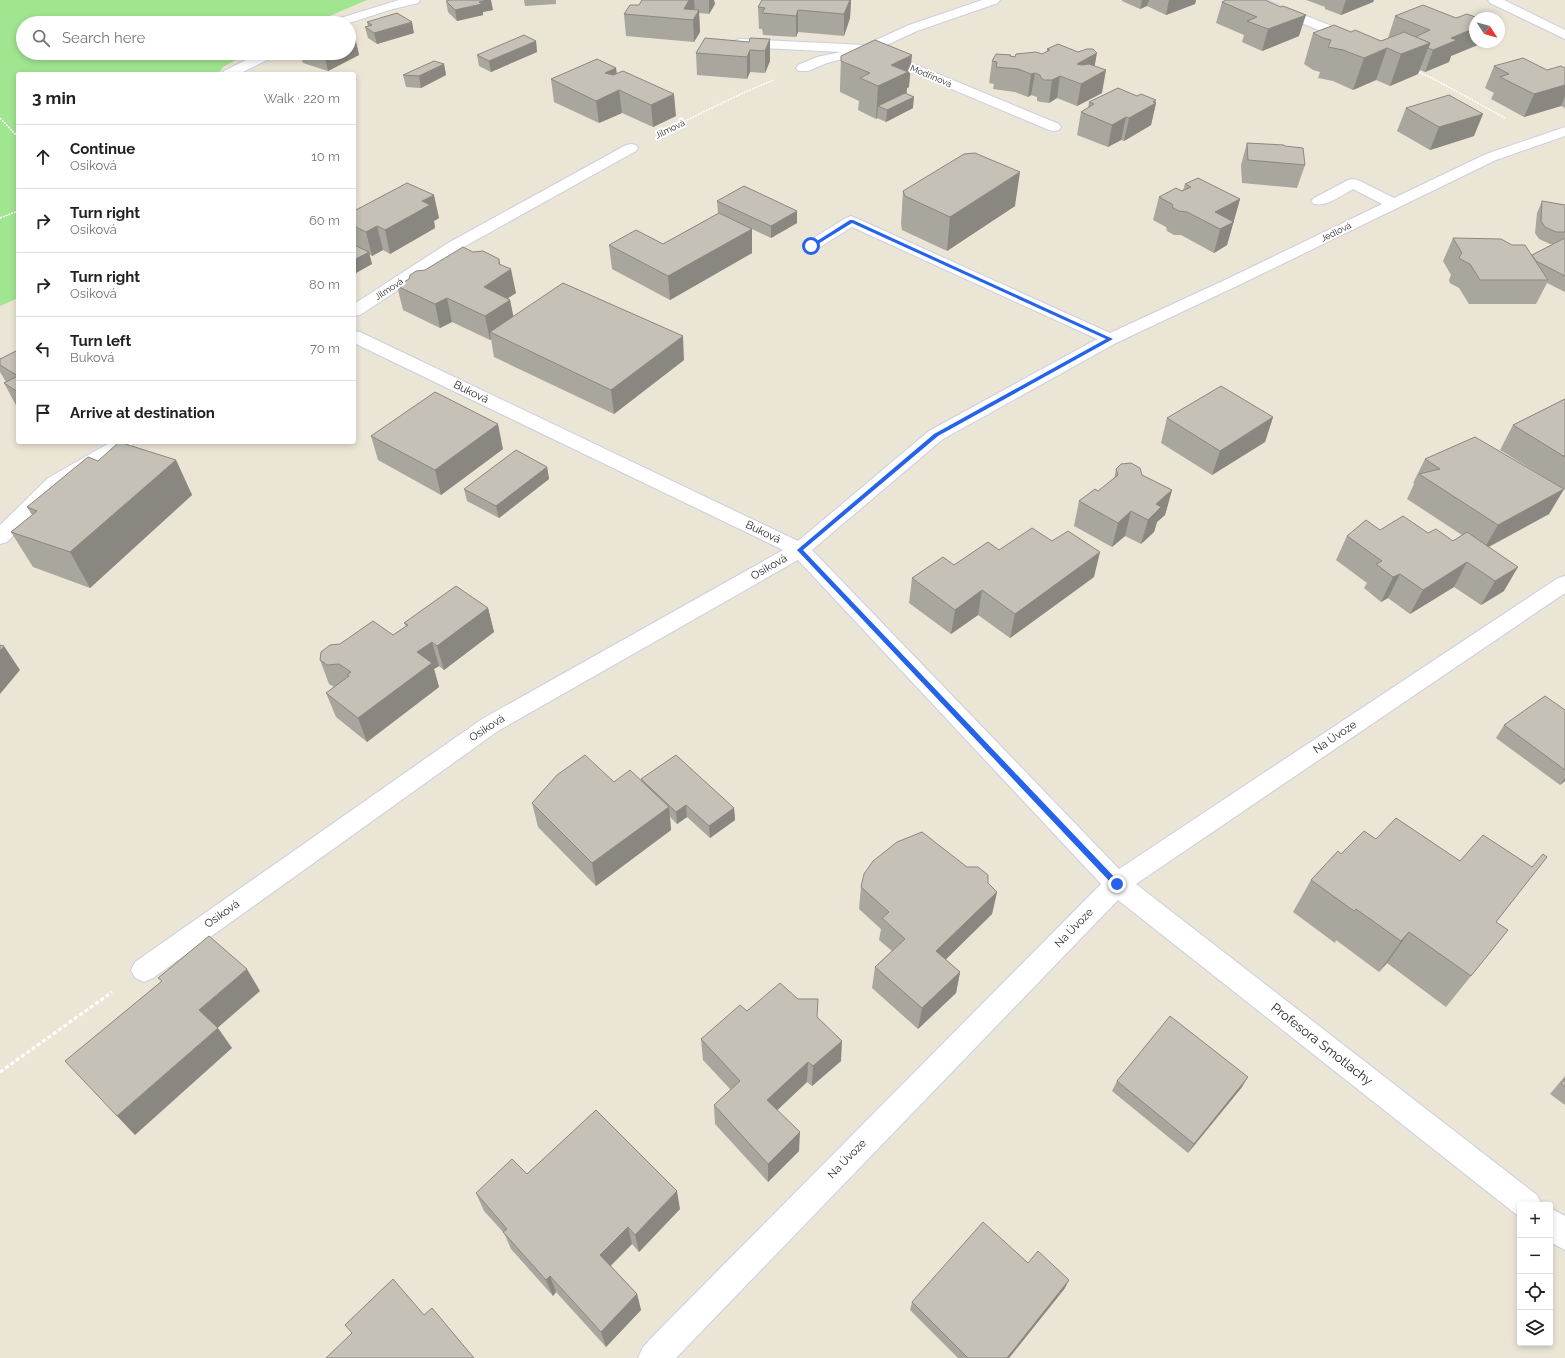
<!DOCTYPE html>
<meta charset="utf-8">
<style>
:root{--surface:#fff;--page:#f2f2f2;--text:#202124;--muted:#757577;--line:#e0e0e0}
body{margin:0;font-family:Raleway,sans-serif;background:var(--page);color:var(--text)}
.controls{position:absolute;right:12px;bottom:12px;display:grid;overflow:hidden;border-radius:4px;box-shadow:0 2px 6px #0003}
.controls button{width:36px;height:36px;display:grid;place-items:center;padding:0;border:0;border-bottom:1px solid var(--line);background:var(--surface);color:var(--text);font:20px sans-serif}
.compass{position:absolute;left:1469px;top:12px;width:36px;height:36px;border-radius:50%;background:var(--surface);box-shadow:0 2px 6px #0003;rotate:126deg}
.stop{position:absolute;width:12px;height:12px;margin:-9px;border:3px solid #2563eb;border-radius:50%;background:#fff}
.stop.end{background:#2563eb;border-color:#fff;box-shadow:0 1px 4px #0008}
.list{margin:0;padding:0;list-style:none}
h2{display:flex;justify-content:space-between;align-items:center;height:52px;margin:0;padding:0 16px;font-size:17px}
h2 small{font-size:13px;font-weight:400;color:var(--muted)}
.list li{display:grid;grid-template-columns:26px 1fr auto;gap:12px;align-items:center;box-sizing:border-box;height:64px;padding:0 16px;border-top:1px solid var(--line)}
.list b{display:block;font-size:15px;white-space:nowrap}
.list p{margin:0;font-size:13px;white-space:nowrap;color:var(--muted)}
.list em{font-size:13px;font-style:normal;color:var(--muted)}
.icon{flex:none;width:22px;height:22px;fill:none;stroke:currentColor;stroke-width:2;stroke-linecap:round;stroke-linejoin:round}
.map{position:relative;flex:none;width:1565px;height:1358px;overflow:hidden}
.search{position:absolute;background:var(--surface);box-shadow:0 2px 6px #0003;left:16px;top:16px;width:340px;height:44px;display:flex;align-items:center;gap:10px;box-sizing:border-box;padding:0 14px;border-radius:22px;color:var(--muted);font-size:15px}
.panel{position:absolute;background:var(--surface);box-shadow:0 2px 6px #0003;left:16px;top:72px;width:340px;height:372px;border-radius:4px}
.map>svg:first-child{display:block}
.green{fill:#a0e58f}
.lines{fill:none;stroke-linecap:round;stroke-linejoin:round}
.street-casing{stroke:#cccde1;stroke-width:2}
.path-far1{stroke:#fff;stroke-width:1.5;stroke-dasharray:2 1;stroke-linecap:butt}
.path{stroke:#fff;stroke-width:3;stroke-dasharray:4 2.5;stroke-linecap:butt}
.street{fill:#fff;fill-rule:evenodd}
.wall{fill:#a9a69d}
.shaded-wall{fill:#8a8780}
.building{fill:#c5c1b7;stroke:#8a8780}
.route{fill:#2563eb}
.labels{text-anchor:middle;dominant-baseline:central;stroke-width:4;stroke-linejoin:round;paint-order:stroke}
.far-street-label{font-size:9px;fill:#262626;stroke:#fff}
.street-label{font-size:11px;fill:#262626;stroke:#fff}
.near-street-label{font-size:13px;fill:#262626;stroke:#fff}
</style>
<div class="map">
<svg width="1565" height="1358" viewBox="0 0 1565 1358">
<rect width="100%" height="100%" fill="#ebe5d6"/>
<polygon class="green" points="0,0 367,0 313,23 23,23 23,53 249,53 223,67 218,74 18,74 18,298 0,306"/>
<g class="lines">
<defs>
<g id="street">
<polygon points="399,0 420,0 418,3 393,9 349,23 332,23 334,20"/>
<polygon points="982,0 1000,0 998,3 917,31 878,49 1059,124 1061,127 1059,130 1054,131 1049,130 866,53 827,63 808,71 798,71 796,68 798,65 817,57 841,52 741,47 736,46 735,43 736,40 741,39 865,45 909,25"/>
<polygon points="1249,0 1266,0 1357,36 1359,39 1357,42 1349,42 1251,3"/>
<polygon points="1488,0 1504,0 1565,30 1565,39 1490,3"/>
<polygon points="260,53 276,53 275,56 239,74 222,74 224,71"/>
<path d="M1565 127V136L1496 160 1239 285 1116 343 943 439 812 550 1119 869 1558 578 1565 576V593L1136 884 1537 1195 1542 1205H1520V1217L1517 1215 1118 900 676 1358H638L643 1347 656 1333 1101 884 798 560 498 731 153 978 144 982 135 978 131 970 135 962 482 719 783 550 354 343V331L360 332 798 541 929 431 1097 339 852 227 817 249 811 251 805 249 803 246 805 243 846 218 851 216 856 218 1110 333 1227 279 1382 204 1353 189C1342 195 1327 207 1314 204L1311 201 1314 198 1348 180 1353 179 1358 180 1394 198 1486 154Z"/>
<polygon points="631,144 636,145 638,148 636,151 460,249 360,315 354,316 354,304 448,243 626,145"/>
<polygon points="111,442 134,442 132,446 62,486 7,542 0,544 0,525 48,478"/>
<polygon points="1550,1208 1565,1216 1565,1250 1550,1242"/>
</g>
</defs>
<use href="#street" class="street-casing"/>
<g class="path-far1">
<polyline points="1416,71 1432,78 1505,118"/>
<polyline points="0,118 15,134 18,134"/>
<polyline points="660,133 745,92 774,80"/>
<polyline points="0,218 18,211"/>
</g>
<polyline class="path" points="0,1072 112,992"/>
<use href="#street" class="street"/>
</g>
<g class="wall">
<polygon points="524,0 556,0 556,4 525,6"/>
<polygon points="642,0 714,0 715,4 709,14 699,13 700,32 694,42 626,36 624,14 639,5"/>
<polygon points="762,0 851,0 850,18 844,36 798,32 796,37 763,35 762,29 759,29 758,7"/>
<polygon points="1122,0 1196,0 1195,4 1166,15 1147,6 1140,9 1122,1"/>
<polygon points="1226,0 1299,36 1262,51 1242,42 1244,35 1216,23 1222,2"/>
<polygon points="1306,0 1374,0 1373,2 1341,15 1325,9 1325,7"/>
<polygon points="446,1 493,10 483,12 483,15 457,21 448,12"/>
<polygon points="1395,16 1475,42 1481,42 1480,44 1451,56 1449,62 1425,72 1420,70 1418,74 1390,86 1376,80 1353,90 1333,81 1318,78 1320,72 1313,70 1304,64 1313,33 1351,32 1381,41 1389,38 1388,38"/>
<polygon points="367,22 414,33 377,44 368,38 365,27 368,26"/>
<polygon points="354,33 359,55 328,71 303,63 300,53 349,53"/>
<polygon points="770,39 770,61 765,73 750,72 747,79 697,75 696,53 749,42"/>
<polygon points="536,41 537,52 491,72 479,66 477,55"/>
<polygon points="1047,49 1094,66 1102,93 1077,106 1057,98 1049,103 1041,102 1037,101 1037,97 1031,95 1028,97 1015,92 993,89 994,84 989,83 992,61 1010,56 1015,57 1042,54 1047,51"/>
<polygon points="841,56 909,87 907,88 906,93 913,108 886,122 877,118 876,119 858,110 859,101 840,92 840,88"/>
<polygon points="444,64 446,75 421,88 406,87 403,75"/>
<polygon points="1494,66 1547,70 1565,68 1565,108 1561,106 1524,117 1491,99 1494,93 1485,88"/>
<polygon points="616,68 617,74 676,116 653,127 622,113 599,123 554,102 551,79"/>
<polygon points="1089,102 1156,103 1151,125 1124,141 1121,140 1108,147 1077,135 1081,112 1088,108"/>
<polygon points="1406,108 1474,136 1430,150 1397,131"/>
<polygon points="1247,143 1285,146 1305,165 1297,188 1242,183 1241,165"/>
<polygon points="1185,184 1240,199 1227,245 1214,253 1181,235 1174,235 1167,231 1166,227 1153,220 1159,197 1182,191 1183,190"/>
<polygon points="903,191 1015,206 947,251 902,230 901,224"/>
<polygon points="717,201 797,223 771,238 752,229 752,253 670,300 612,269 609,245 663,244 719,213 718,213"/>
<polygon points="1542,201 1565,205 1565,292 1547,283 1536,304 1469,304 1459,288 1450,283 1449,280 1451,275 1443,261 1453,238 1532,255 1553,244 1550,244 1539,239 1535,233 1537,213"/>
<polygon points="354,211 439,218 434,221 435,228 390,254 383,250 372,256 369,254 372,264 354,274"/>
<polygon points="500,264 516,293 507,298 510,300 513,317 684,360 614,414 494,357 491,339 490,340 452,322 440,328 403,310 397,286 409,279"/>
<polygon points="18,350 18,409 4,383 6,382 0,372 0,359"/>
<polygon points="1565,399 1565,490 1564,489 1549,514 1489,547 1504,591 1481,605 1454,587 1410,614 1388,598 1381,602 1364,588 1367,583 1336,560 1347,536 1380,530 1428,533 1453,541 1462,535 1407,499 1414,484 1413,483 1425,459 1563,489 1500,450 1513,425"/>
<polygon points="1273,417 1265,442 1212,475 1161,443 1167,418"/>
<polygon points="371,436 503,449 441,495 378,460"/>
<polygon points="176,460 192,495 90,588 33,567 11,532 32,515 27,507 98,461"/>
<polygon points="547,467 549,479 499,518 467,501 464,489"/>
<polygon points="1116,469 1142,475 1172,490 1165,515 1157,522 1154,532 1141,544 1125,536 1112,547 1074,526 1079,501 1098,491 1114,479"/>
<polygon points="999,550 1094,577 1010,638 978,615 951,634 909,603 912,578 954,565"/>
<polygon points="488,608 494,632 444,670 439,666 434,669 439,687 367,742 336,717 326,693 334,687 329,684 320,660 340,644 393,635 406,626 404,623"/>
<polygon points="1565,710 1565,781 1560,785 1496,738 1504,725"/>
<polygon points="641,779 734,808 735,820 710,838 687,817 677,824 670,817 671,830 596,886 538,827 532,803 614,782 642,782"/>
<polygon points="1341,854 1496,922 1508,930 1446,1007 1387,963 1379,972 1336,940 1335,943 1293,912 1311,880"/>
<polygon points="988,883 997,892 992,914 945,960 960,972 956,993 918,1029 872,988 875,967 892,951 879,940 881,929 859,909 861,887"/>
<polygon points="817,1017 841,1061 812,1086 807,1082 777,1110 799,1151 768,1182 715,1124 714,1105 731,1090 703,1060 701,1039"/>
<polygon points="1565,1076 1565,1105 1550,1094"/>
<polygon points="1117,1081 1242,1087 1188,1153 1112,1091"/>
<polygon points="527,1174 680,1209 639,1252 632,1244 611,1266 637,1294 641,1310 606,1347 556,1292 553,1296 511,1249 504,1233 484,1211 476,1193"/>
<polygon points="1028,1263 1065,1288 1009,1358 958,1358 910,1310 912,1302"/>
</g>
<g class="shaded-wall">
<polygon points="488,0 491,0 493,10 483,12 483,15 457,21 455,10 479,2"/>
<polygon points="689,0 694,0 695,13 684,9"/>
<polygon points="709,0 714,0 715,4 709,14"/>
<polygon points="850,0 851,0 850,18 844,36 844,14"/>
<polygon points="1142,0 1149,0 1147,6 1140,9"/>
<polygon points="1169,0 1196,0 1195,4 1166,15"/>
<polygon points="1346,0 1374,0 1373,2 1341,15"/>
<polygon points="699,10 700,32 694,42 693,20"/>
<polygon points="798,10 798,32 796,37 796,16"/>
<polygon points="1306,15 1299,36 1262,51 1268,29"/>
<polygon points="412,22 414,33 377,44 374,33"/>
<polygon points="1475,28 1475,42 1481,42 1480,44 1451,56 1449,62 1425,72 1433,50 1451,38"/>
<polygon points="354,33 359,55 328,71 324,53 349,53 349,35"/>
<polygon points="770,39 770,61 765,73 765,51"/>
<polygon points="536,41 537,52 491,72 489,61"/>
<polygon points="1430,43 1418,74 1390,86 1401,54"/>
<polygon points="1387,48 1376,80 1353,90 1364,58"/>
<polygon points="750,50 750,72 747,79 747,57"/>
<polygon points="1097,53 1093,75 1077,64"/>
<polygon points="912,55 909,87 907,88 906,101 914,97 913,108 886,122 887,110 878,106 877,118 876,119 878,86 891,65"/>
<polygon points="444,64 446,75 421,88 419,76"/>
<polygon points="616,68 618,90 605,73"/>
<polygon points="1106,70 1102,93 1077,106 1081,84"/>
<polygon points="1035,73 1031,95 1028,97 1031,74"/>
<polygon points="1060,76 1057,98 1049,103 1052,80"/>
<polygon points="1565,85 1565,96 1561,106 1524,117 1534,94"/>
<polygon points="619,90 622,113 599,123 596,101"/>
<polygon points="674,94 676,116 653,127 651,105"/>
<polygon points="1156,100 1155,103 1156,103 1151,125 1124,141 1129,118"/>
<polygon points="1483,114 1474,136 1430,150 1439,127"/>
<polygon points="1126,117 1121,140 1108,147 1112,125"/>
<polygon points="1020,172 1015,206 947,251 950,217"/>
<polygon points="434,195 439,218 434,221 435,228 390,254 385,230 422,201"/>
<polygon points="1240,199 1227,245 1214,253 1220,229 1215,212"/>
<polygon points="797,211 797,223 771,238 771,226"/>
<polygon points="377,226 383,250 372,256 366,232"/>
<polygon points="752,229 752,253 670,300 668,276"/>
<polygon points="369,252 372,264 354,274 354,260"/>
<polygon points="499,259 502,275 511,269 516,293 489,311 484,287 499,264"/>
<polygon points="447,298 452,322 440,328 435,304"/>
<polygon points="510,300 515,324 490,332 491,339 490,340 485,316"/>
<polygon points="683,336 684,360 614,414 611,390"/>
<polygon points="1273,417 1265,442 1212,475 1220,451"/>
<polygon points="498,424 503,449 441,495 435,470"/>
<polygon points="176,460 192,495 90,588 70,552"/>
<polygon points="547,467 549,479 499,518 496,506"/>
<polygon points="1564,489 1549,514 1484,549 1498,525"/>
<polygon points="1172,490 1165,515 1157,522 1154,532 1141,544 1148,520 1156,504"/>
<polygon points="1131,511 1125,536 1112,547 1118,523"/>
<polygon points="1100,552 1094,577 1010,638 1015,614"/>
<polygon points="1467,562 1454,587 1410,614 1423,590"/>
<polygon points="1518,567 1504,591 1481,605 1495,581"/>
<polygon points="1400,574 1388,598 1381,602 1393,577"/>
<polygon points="982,590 978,615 951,634 955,610"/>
<polygon points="488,608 494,632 444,670 437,646"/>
<polygon points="432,642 439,666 434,669 439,687 367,742 358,718 417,652"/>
<polygon points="4,646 20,670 0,694 0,651"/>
<polygon points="1565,778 1565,781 1560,785"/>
<polygon points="686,805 687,817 677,824 676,812"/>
<polygon points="669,807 671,830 596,886 592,863"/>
<polygon points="734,808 735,820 710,838 709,826"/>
<polygon points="997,892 992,914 932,973 936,951"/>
<polygon points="1409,932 1387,963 1379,972 1401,941"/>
<polygon points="247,969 260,991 214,1031 199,1010"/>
<polygon points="960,972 956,993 918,1029 922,1008"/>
<polygon points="218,1028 232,1048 135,1135 117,1116"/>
<polygon points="842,1041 841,1061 812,1086 813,1066"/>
<polygon points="808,1062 807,1082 768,1119 767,1100"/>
<polygon points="1248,1077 1242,1087 1188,1153 1194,1144"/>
<polygon points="800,1132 799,1151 768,1182 768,1164"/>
<polygon points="677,1191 680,1209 639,1252 635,1235"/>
<polygon points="628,1227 632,1244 605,1271 600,1255"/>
<polygon points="550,1276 556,1292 553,1296 546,1280"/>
<polygon points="1069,1280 1065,1288 1009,1358 1007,1358"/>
<polygon points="637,1294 641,1310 606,1347 601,1332"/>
</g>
<g class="building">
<polygon points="450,0 488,0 479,2 482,4 455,10 446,1"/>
<polygon points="642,0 689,0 684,9 699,10 693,20 624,14 630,5 639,5"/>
<polygon points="762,0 850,0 844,14 798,10 796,16 762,13 765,8 758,7"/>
<polygon points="1226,0 1265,0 1281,7 1283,6 1306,15 1268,29 1247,21 1257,17 1222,2"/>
<polygon points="1423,5 1456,18 1467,14 1478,18 1475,18 1475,28 1451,38 1457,40 1433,50 1428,48 1430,43 1415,37 1430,30 1395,16"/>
<polygon points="397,13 412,22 374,33 365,27 372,25 367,22"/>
<polygon points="1334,25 1351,32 1355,30 1381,41 1404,32 1430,43 1401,54 1387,48 1364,58 1343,50 1328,47 1331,40 1323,38 1313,33"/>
<polygon points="349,31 354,33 349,35"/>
<polygon points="524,35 536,41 489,61 477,55"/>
<polygon points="705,38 749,42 750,38 770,39 765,51 750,50 747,57 696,53"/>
<polygon points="875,40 912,55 891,65 908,72 878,86 860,78 870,73 841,61 841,56"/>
<polygon points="1058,44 1078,52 1087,49 1093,49 1097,53 1095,54 1077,64 1082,65 1089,64 1106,70 1081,84 1060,76 1052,80 1044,80 1041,78 1040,75 1035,73 1031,74 1018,69 996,67 997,62 992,61 996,54 1011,55 1010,56 1015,57 1016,54 1036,52 1042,54 1050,50 1047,49"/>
<polygon points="1523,58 1547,70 1561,66 1565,68 1565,85 1534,94 1500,77 1509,74 1494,66"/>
<polygon points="597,59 616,68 605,73 613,75 623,71 674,94 651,105 619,90 596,101 551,79"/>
<polygon points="434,61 444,64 419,76 403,75"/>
<polygon points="1118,88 1137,96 1141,94 1156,100 1153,102 1156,103 1129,118 1126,117 1112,125 1081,112 1094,104 1089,102"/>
<polygon points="905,93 914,97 887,110 878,106"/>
<polygon points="1449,95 1483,114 1439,127 1406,108"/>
<polygon points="1247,143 1284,145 1285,146 1303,148 1305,165 1248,160"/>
<polygon points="975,153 1020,172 950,217 905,196 903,191 964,154"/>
<polygon points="1198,178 1240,199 1215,212 1234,222 1220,229 1187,212 1179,211 1173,208 1172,204 1159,197 1176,188 1182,191 1191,187 1185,184"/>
<polygon points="407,183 434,195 422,201 430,205 385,230 377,226 366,232 354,226 354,211"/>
<polygon points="744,186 797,211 771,226 717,201"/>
<polygon points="1542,201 1565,205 1565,232 1556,232 1545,227 1541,221"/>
<polygon points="719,213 752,229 668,276 609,245 636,230 663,244"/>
<polygon points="1453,238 1501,239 1512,245 1525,245 1548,280 1480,280 1470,264 1460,259 1459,257 1462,253"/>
<polygon points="1565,238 1565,276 1536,261 1532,255"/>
<polygon points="354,245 369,252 354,260"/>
<polygon points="463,247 473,252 483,251 499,259 499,264 511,269 484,287 510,300 485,316 447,298 435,304 397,286 409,279 410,275 416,271 425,270"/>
<polygon points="563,283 683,336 611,390 490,332"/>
<polygon points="18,350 18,392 4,383 18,376 0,365 0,359"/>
<polygon points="1221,386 1273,417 1220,451 1167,418"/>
<polygon points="435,392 498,424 435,470 371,436"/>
<polygon points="1565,399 1565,457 1513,425"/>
<polygon points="1475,437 1564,489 1498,525 1419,474 1440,469 1425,459"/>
<polygon points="119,442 176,460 70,552 11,532 37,511 27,507 88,457 98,461"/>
<polygon points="516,450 547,467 496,506 464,489"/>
<polygon points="1131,463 1140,468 1142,475 1172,490 1156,504 1161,507 1148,520 1131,511 1118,523 1079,501 1095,489 1098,491 1118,475 1116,469 1121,464"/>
<polygon points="1403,516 1428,533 1436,529 1453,541 1467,532 1518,567 1495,581 1467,562 1423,590 1400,574 1393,577 1376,564 1382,561 1347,536 1366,520 1380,530"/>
<polygon points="1032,528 1052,541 1068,531 1100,552 1015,614 982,590 955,610 912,578 943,557 954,565 988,542 999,550"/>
<polygon points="456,586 488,608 437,646 432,642 417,652 432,663 358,718 326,693 349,676 347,675 351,672 339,664 327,665 320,660 321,652 330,645 340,644 373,621 393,635 408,625 404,623"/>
<polygon points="0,645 4,646 0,651"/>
<polygon points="1545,696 1565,710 1565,770 1504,725"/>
<polygon points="585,755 614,782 630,770 669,807 592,863 532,803 557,775"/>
<polygon points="676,755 734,808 709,826 686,805 676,812 641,779"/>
<polygon points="1396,818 1460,861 1483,835 1532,867 1543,854 1547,857 1496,922 1508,930 1471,976 1409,932 1401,941 1356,909 1354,911 1311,880 1338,851 1341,854 1364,831 1376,839"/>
<polygon points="922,832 967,867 978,867 988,875 988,883 997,892 936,951 960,972 922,1008 875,967 905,939 882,918 889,912 861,887 864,874 873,861 897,842"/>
<polygon points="209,936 247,969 199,1010 218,1028 117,1116 65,1061 162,981 158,978"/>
<polygon points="780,983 798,999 818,999 817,1017 842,1041 813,1066 808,1062 767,1100 800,1132 768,1164 714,1105 740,1081 701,1039 740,1005 747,1011"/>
<polygon points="1170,1016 1248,1077 1194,1144 1117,1081"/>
<polygon points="1565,1079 1565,1087 1561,1084"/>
<polygon points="596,1110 677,1191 635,1235 628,1227 600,1255 637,1294 601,1332 550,1276 546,1280 503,1232 507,1229 476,1193 512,1159 527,1174"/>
<polygon points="983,1222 1028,1263 1038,1251 1069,1280 1007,1358 968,1358 912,1302"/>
<polygon points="393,1279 424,1315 432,1308 474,1358 326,1358 352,1333 345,1325"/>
</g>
<polygon class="route" points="850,220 853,220 1113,339 938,436 803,550 1119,882 1119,886 1114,886 797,550 934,434 1106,339 852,223 813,247 809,246"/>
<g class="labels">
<g class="far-street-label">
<text transform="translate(931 76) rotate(23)">Modřínová</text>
<text transform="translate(670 129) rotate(-26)">Jilmová</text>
<text transform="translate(1336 232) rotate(-26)">Jedlová</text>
<text transform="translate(389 289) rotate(-33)">Jilmová</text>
</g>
<g class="street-label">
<text transform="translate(471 392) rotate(26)">Buková</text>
<text transform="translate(763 532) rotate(26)">Buková</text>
<text transform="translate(769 567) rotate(-30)">Osiková</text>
<text transform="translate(487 728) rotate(-33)">Osiková</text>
<text transform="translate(1335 737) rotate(-34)">Na Úvoze</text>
<text transform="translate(222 914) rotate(-35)">Osiková</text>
<text transform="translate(1074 928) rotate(-46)">Na Úvoze</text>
<text transform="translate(847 1159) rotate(-46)">Na Úvoze</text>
</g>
<g class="near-street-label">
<text transform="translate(1322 1044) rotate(38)">Profesora Smotlachy</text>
</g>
</g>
</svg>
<div class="controls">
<button>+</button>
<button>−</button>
<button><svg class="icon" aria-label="locate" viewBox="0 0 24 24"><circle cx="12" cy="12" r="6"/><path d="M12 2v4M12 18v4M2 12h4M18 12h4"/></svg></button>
<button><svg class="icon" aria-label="layers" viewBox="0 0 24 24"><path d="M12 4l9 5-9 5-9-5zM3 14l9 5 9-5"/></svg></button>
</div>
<svg class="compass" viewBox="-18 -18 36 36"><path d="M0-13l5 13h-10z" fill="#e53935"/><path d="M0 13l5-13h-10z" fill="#757577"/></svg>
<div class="stop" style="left:811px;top:246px"></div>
<div class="stop end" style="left:1117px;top:884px"></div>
<div class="search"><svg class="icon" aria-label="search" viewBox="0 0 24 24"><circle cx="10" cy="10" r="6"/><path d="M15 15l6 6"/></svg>Search here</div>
<section class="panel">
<h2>3 min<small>Walk · 220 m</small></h2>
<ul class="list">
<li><svg class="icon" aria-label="ahead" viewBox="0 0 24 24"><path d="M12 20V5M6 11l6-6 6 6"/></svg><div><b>Continue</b><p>Osiková</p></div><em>10 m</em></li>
<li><svg class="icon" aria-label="right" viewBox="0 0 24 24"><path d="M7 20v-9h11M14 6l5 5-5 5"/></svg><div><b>Turn right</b><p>Osiková</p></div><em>60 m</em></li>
<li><svg class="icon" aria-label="right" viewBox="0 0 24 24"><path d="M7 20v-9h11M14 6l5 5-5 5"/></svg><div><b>Turn right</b><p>Osiková</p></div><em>80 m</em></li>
<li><svg class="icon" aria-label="left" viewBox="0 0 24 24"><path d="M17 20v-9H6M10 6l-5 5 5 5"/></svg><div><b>Turn left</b><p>Buková</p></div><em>70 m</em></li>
<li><svg class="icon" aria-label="arrive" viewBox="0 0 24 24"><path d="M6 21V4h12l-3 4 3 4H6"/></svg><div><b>Arrive at destination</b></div></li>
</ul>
</section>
</div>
